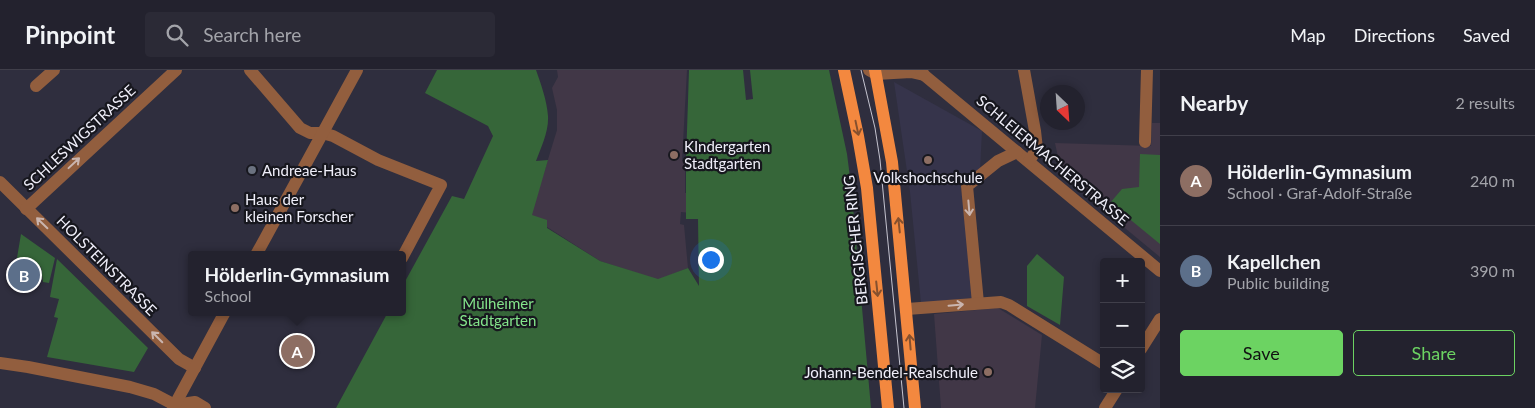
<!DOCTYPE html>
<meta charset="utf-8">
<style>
:root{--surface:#23222e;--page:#2b2a36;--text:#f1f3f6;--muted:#a3a4aa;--line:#403f4a;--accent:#6cd362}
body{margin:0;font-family:Lato,sans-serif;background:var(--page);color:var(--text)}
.controls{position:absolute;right:15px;bottom:15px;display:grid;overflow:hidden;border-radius:5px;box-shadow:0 2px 8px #0003}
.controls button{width:45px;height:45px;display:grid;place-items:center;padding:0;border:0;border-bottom:1px solid var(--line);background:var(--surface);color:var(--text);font:25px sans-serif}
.compass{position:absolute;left:1040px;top:15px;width:45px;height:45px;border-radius:50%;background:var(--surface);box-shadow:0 2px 8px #0003;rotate:155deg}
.you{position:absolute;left:710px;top:189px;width:18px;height:18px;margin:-12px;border:4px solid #fff;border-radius:50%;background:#1a73e8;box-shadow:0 0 0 8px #1a73e833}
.badge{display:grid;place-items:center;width:32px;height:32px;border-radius:50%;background:var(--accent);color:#fff;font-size:16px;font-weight:700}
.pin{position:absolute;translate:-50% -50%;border:2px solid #fff;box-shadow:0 1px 5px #0006}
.popup{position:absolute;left:188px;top:181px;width:218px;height:65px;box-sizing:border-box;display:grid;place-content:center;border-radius:5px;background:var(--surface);filter:drop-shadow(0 1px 4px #0005);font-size:16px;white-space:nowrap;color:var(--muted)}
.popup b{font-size:19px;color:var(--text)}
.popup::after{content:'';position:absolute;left:50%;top:100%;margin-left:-10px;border:10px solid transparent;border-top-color:var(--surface)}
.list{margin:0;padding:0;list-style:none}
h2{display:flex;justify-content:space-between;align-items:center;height:65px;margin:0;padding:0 20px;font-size:21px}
h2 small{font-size:16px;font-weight:400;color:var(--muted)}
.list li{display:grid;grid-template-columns:32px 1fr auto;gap:15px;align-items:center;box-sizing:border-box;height:90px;padding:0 20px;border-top:1px solid var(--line)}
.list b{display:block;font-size:19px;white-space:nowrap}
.list p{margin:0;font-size:16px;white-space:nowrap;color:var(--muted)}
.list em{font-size:16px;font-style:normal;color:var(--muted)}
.actions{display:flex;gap:10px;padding:15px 20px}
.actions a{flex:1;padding:11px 0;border:1px solid var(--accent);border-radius:5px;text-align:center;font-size:18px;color:var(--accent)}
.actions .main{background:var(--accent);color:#111}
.icon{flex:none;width:28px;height:28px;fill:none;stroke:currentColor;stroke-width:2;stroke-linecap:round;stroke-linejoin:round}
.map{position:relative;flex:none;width:1160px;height:338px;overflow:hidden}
header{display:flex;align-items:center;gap:30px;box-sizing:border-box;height:70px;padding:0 25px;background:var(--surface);border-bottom:1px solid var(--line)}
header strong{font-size:24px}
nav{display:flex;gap:28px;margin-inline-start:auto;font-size:18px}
.search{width:350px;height:45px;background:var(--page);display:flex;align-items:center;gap:12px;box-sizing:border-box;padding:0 18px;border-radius:5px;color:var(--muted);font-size:19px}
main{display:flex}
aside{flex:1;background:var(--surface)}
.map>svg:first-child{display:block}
.built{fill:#36344b}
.education{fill:#413747}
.green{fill:#366639}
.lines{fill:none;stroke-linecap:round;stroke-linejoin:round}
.minor{stroke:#925e3e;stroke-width:12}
.major{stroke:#f3883f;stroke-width:12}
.tram{stroke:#c5c4d0;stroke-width:1}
.oneway{stroke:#85502e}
.oneway2{stroke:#cab5af}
.education-dot{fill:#8d6e63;stroke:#17171e;stroke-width:2}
.worship-dot{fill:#6b7280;stroke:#17171e;stroke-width:2}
.labels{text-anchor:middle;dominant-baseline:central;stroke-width:4.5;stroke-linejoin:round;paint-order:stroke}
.street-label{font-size:15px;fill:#f0effa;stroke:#17171e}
.poi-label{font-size:15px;fill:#f0effa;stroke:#17171e;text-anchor:start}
.park-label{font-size:15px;fill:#84e58b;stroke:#17171e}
</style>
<header>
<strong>Pinpoint</strong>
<div class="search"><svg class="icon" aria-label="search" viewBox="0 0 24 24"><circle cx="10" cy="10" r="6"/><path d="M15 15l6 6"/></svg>Search here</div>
<nav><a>Map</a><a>Directions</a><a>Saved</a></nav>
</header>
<main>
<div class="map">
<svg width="1160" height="338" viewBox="0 0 1160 338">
<rect width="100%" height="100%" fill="#2f2e3e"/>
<polygon class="built" points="894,12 982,61 980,101 961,115 973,228 921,233 910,122"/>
<g class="education">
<polygon points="557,0 687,0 682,91 685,92 685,123 691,123 691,143 681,142 680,154 684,155 688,198 658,210 600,191 547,157 531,145 557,60 557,40 552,18 558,7"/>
<polygon points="1152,53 1160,53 1160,187 1062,106 1055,73 1151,76"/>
<polygon points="998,238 1042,265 1035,338 941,338 934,244"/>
</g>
<g class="green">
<path d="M437 0H536C541 14 547 31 548 46 549 61 541 78 536 91L548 90 532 145 547 150V158L600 191 658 209 688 198 699 216 698 149H686V91L689 0H743L746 30 753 29 750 0H829L847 84 851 115 871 338H336L388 242H402V217L452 126 464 129 493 66 488 56 425 23Z"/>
<polygon points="1140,84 1160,85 1160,174 1110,133 1122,119 1139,117"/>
<polygon points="21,164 55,188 49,213 43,212 41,197 17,188"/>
<polygon points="1037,184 1064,207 1060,255 1027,236 1027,196"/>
<polygon points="57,189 148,278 134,302 47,287 58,248 54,247 59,229 50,227"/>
</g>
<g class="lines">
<g class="minor">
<polyline points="250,0 300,58 310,63 322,63 333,66 378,90 441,115 402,188"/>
<polyline points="869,0 876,4 911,2 924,5"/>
<polyline points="921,0 924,5 1160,201"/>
<polyline points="1024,0 1035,61 1037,79 1029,91"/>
<polyline points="36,16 54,0"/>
<polyline points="1145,72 1147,0"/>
<polyline points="0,112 179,289 195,298"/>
<polyline points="26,139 176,0"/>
<polyline points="256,185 357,0"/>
<polyline points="978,233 967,116 998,91 1017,82"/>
<polyline points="907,239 1001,232 1009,235 1104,294"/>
<polyline points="1141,279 1160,249"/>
<polyline points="0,293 28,297 130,317 154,324 175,335 195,332 205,338"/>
<polyline points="173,338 225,242"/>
<polyline points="1105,338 1117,319"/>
</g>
<g class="major">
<polyline points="844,0 858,66 867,118 888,338"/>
<polyline points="875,0 892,92 915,338"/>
</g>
<polyline class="tram" points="861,0 875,58 880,90 904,338"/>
</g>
<defs><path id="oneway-shaft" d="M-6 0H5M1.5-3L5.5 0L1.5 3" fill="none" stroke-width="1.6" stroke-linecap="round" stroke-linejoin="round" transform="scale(1.25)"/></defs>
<g class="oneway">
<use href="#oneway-shaft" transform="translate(857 58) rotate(78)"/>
<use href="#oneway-shaft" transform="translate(899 155) rotate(-96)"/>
<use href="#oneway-shaft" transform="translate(877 219) rotate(84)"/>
<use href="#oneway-shaft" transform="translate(910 272) rotate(-95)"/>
</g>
<g class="oneway2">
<use href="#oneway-shaft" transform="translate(74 93) rotate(-43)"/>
<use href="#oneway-shaft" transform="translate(969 138) rotate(85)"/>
<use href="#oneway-shaft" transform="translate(42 153) rotate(-136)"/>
<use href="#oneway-shaft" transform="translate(956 235) rotate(-5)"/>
<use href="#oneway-shaft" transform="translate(157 267) rotate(-135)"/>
</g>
<g class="education-dot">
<circle cx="674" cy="85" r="5"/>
<circle cx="928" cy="90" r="5"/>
<circle cx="235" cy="138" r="5"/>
<circle cx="988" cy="302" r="5"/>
</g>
<circle class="worship-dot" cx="252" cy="100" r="5"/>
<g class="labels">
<g class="street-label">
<text transform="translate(79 67) rotate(-43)">SCHLESWIGSTRASSE</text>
<text transform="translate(1053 90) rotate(40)">SCHLEIERMACHERSTRASSE</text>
<text transform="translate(855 170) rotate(-96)">BERGISCHER RING</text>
<text transform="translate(107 195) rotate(45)">HOLSTEINSTRASSE</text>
</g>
<g class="poi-label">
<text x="684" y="76">KIndergarten<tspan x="684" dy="17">Stadtgarten</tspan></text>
<text x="262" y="100">Andreae-Haus</text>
<text x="928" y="107" text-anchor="middle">Volkshochschule</text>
<text x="245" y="129">Haus der<tspan x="245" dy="17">kleinen Forscher</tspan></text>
<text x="978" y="302" text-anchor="end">Johann-Bendel-Realschule</text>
</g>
<g class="park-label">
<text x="498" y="233">Mülheimer<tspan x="498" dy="17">Stadtgarten</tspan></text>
</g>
</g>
</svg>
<div class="controls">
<button>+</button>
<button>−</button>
<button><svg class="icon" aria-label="layers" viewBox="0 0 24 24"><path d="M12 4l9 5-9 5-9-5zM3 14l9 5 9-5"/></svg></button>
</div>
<svg class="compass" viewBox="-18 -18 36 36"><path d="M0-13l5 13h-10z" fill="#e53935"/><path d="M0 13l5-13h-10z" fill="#a3a4aa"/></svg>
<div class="you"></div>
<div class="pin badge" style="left:297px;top:281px;background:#8d6e63">A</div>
<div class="popup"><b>Hölderlin-Gymnasium</b>School</div>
<div class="pin badge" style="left:24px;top:205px;background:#5c6f8a">B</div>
</div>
<aside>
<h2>Nearby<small>2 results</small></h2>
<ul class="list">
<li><span class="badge" style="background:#8d6e63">A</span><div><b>Hölderlin-Gymnasium</b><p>School · Graf-Adolf-Straße</p></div><em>240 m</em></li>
<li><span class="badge" style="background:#5c6f8a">B</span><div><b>Kapellchen</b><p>Public building</p></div><em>390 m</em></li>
</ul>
<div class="actions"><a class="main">Save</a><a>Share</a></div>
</aside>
</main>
